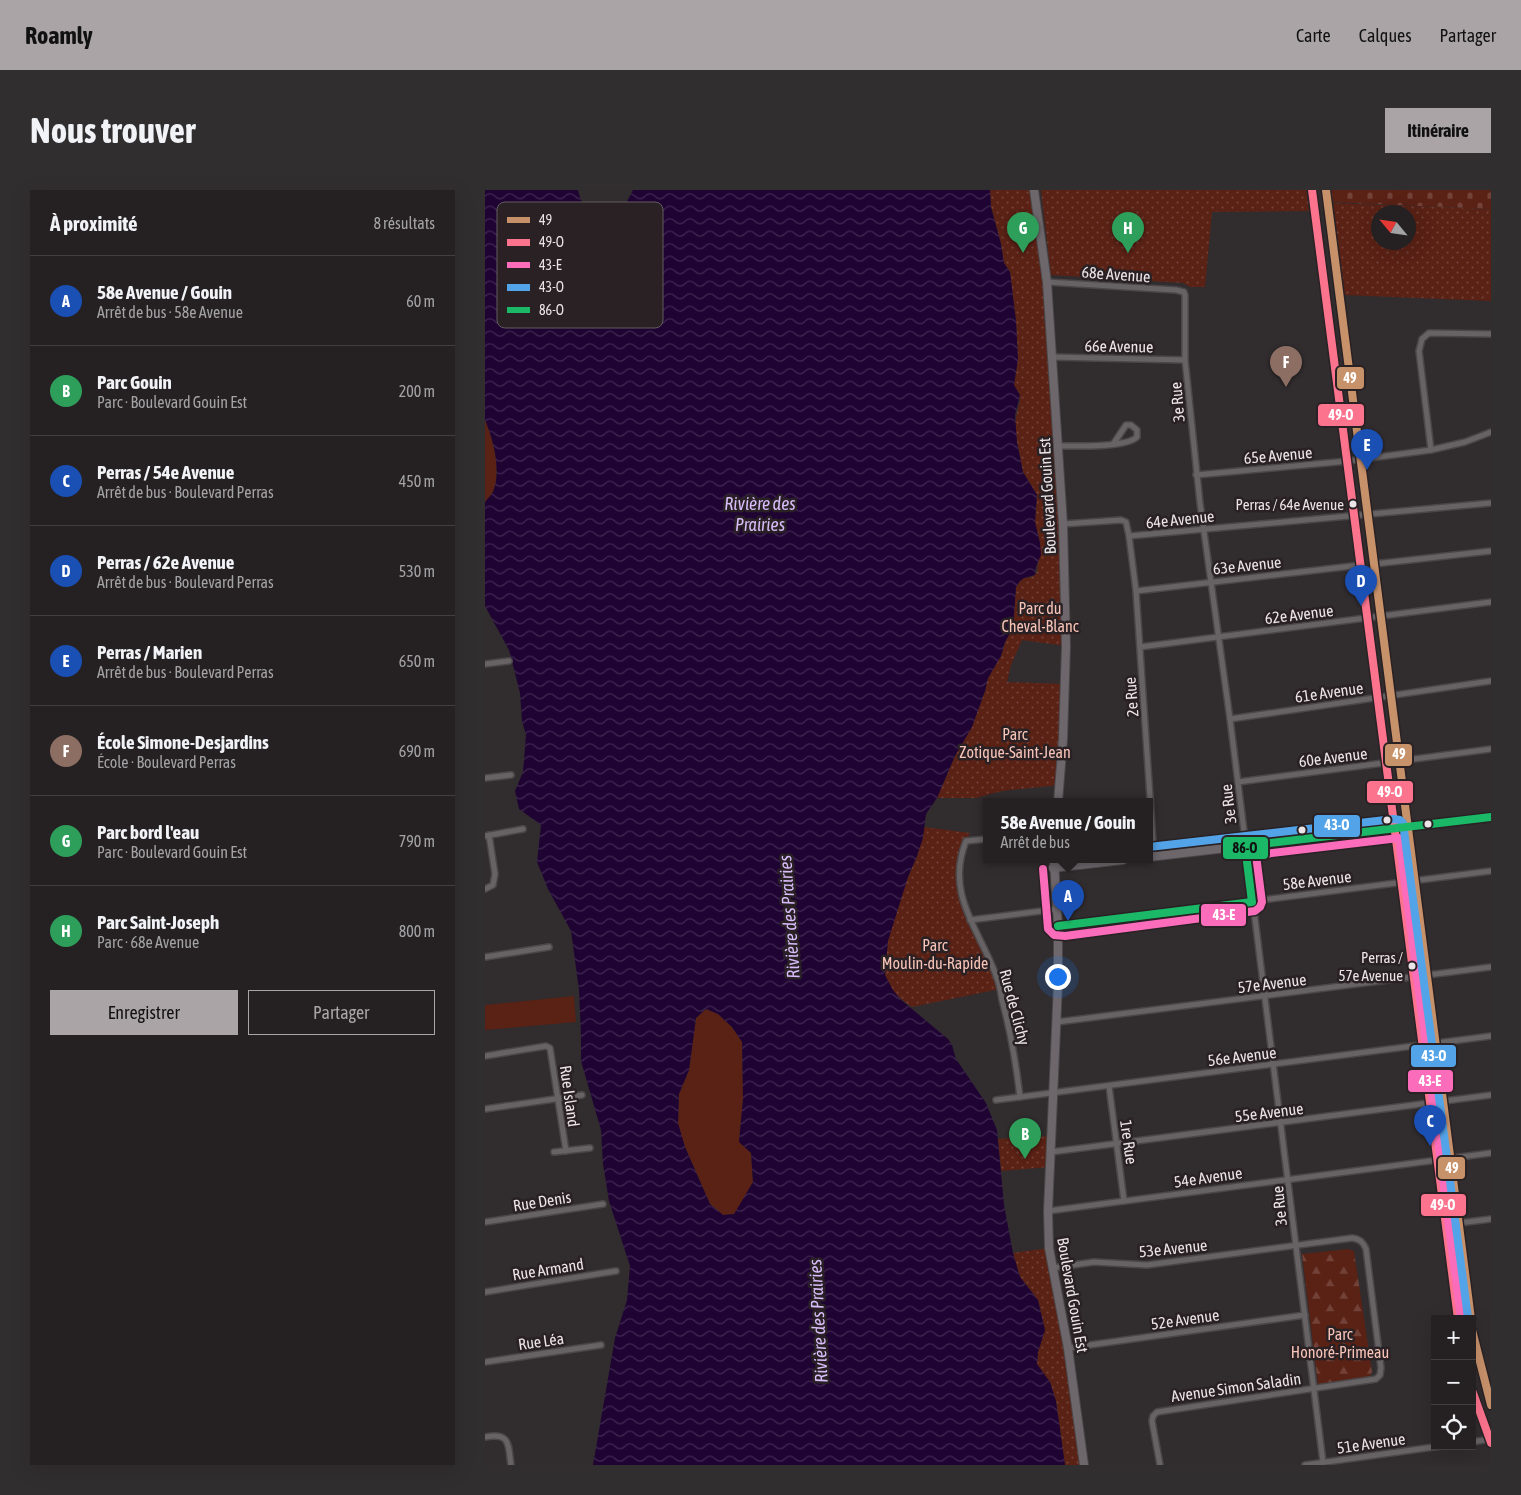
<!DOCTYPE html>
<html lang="fr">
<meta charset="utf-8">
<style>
:root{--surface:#252122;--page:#312e2f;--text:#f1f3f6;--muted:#a3a3a5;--line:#423e40;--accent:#aaa4a7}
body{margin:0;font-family:"Asap Condensed",sans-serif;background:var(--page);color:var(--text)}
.controls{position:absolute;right:15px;bottom:15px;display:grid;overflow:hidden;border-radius:0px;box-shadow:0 5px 20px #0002}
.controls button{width:45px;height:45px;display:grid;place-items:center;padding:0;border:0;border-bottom:1px solid var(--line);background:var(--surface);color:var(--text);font:25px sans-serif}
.compass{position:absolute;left:886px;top:15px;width:45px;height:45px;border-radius:50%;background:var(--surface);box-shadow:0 5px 20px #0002;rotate:299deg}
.you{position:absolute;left:572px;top:786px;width:18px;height:18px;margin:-12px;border:4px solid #fff;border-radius:50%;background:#1a73e8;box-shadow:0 0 0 8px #1a73e833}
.badge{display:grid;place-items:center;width:32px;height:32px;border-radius:50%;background:var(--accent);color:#fff;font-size:16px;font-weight:700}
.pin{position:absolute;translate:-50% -41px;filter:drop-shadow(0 1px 2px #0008)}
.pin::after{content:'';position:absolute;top:26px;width:18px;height:15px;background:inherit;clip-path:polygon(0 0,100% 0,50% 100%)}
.popup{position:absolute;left:498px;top:608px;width:170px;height:65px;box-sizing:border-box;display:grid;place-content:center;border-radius:0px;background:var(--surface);filter:drop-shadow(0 1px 4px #0005);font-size:16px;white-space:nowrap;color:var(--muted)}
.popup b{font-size:19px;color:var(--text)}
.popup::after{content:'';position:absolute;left:50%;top:100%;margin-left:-10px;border:10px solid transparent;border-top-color:var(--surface)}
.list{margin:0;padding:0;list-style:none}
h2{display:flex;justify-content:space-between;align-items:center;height:65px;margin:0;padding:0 20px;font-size:21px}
h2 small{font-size:16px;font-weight:400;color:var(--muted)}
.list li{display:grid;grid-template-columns:32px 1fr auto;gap:15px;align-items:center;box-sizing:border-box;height:90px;padding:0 20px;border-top:1px solid var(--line)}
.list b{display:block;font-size:19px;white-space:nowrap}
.list p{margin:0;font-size:16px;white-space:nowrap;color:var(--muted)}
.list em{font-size:16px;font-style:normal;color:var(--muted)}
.actions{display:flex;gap:10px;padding:15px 20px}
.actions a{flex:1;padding:11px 0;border:1px solid var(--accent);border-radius:0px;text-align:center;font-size:18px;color:var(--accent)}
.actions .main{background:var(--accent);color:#111}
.icon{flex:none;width:28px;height:28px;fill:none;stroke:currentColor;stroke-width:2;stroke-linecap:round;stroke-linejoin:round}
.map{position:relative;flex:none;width:1006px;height:1275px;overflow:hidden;border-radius:0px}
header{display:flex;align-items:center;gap:30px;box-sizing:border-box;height:70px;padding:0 25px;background:var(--accent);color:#111}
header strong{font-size:24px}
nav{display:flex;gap:28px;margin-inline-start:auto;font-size:18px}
.intro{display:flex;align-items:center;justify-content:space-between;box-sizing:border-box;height:120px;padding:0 30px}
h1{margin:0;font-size:35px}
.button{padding:12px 22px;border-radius:0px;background:var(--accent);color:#111;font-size:18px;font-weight:700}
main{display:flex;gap:30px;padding:0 30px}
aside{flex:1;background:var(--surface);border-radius:0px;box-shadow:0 5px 20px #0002}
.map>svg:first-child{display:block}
.green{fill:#5a2115}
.forest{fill:url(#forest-firs)}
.cemetery{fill:url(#cemetery-stones)}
.park{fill:url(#park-dots);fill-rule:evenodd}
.water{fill:url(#water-waves);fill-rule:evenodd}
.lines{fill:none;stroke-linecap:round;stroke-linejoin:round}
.street-casing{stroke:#4b4749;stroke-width:8}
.secondary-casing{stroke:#4b4749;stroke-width:10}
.street{stroke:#676364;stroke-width:5}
.secondary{stroke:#6d676b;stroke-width:8}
.bus-1-casing{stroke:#292124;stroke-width:11}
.bus-2-casing{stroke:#292124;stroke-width:11}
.bus-3-casing{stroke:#292124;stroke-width:11}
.bus-4-casing{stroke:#292124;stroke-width:11}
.bus-5-casing{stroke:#292124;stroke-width:11}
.bus-1{stroke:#c7916a;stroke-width:8}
.bus-2{stroke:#fc738d;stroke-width:8}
.bus-3{stroke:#fb6dba;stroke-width:8}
.bus-4{stroke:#53a3e8;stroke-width:8}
.bus-5{stroke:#1ab867;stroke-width:8}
.bus-dot{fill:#ebe5e8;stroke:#292124;stroke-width:2}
.labels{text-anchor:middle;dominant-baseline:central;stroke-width:5;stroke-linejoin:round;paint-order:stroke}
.bus-label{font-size:15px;fill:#ebe5e8;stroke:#292124;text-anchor:end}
.street-label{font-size:16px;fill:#ebe5e8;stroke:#292124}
.park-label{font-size:16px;fill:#f8c4b8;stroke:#292124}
.water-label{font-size:18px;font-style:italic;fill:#d9bcfb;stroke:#292124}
.key{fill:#292124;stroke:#635c5f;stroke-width:1}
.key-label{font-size:14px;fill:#ebe5e8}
.line-badge{stroke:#292124;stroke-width:2}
.badge-label{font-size:14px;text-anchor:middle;font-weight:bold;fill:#fff}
.pale-badge-label{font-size:14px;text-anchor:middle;font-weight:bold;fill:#111}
</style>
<header>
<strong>Roamly</strong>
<nav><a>Carte</a><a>Calques</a><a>Partager</a></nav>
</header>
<div class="intro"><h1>Nous trouver</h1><a class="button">Itinéraire</a></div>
<main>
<aside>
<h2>À proximité<small>8 résultats</small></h2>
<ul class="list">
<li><span class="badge" style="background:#1a4fb4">A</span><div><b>58e Avenue / Gouin</b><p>Arrêt de bus · 58e Avenue</p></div><em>60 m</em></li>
<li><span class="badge" style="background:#2e9e5b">B</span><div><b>Parc Gouin</b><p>Parc · Boulevard Gouin Est</p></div><em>200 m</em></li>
<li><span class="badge" style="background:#1a4fb4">C</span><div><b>Perras / 54e Avenue</b><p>Arrêt de bus · Boulevard Perras</p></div><em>450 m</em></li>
<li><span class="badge" style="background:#1a4fb4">D</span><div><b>Perras / 62e Avenue</b><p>Arrêt de bus · Boulevard Perras</p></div><em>530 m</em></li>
<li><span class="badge" style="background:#1a4fb4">E</span><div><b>Perras / Marien</b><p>Arrêt de bus · Boulevard Perras</p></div><em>650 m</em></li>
<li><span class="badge" style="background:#8d6e63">F</span><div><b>École Simone-Desjardins</b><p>École · Boulevard Perras</p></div><em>690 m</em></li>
<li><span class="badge" style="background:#2e9e5b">G</span><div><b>Parc bord l'eau</b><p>Parc · Boulevard Gouin Est</p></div><em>790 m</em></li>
<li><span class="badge" style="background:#2e9e5b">H</span><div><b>Parc Saint-Joseph</b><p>Parc · 68e Avenue</p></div><em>800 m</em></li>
</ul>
<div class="actions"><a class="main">Enregistrer</a><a>Partager</a></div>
</aside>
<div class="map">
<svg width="1006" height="1275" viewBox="0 0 1006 1275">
<defs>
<pattern id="forest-firs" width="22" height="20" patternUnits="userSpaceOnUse" patternTransform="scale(1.25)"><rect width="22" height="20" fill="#5a2115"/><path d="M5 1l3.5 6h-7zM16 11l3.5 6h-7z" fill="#724137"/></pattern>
<pattern id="cemetery-stones" width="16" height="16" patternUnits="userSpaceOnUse" patternTransform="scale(1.25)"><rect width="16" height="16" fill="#5a2115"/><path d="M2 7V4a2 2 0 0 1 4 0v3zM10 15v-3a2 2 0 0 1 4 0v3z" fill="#724137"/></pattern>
<pattern id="park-dots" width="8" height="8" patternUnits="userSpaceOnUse" patternTransform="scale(1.25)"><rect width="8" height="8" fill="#5a2115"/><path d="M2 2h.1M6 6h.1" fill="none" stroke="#724137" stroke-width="1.8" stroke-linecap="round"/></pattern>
<pattern id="water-waves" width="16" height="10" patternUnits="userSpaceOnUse" patternTransform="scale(1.25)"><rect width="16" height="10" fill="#1f0433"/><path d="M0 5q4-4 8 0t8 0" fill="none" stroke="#402851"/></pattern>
</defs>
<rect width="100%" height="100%" fill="#312c2e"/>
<g class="green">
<path d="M0 230C8 248 16 279 9 299 8 304 3 308 0 312Z"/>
<polygon points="89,806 91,832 0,840 0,815"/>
<polygon points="221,819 233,824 247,837 257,852 258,909 254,951 266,963 268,992 250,1024 238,1025 225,1014 200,957 193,934 194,904 204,880 211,828"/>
</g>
<polygon class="forest" points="863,1059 869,1061 887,1182 884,1188 833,1194 817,1064"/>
<polygon class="cemetery" points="841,0 1006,0 1006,19 843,12"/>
<g class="park">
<polygon points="505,0 549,0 562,92 559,132 561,133 567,167 581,456 537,450 526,475 522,492 579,494 575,595 517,601 491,608 452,608 470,566 487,536 500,501 503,488 516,466 520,452 528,438 531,397 535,391 539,388 547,387 552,382 555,353 550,332 552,305 538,282 532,252 530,232 535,210 529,195 533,169 531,131 525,82 519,73 516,54 506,17"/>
<polygon points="556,0 821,0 824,21 727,22 720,97 705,97 698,93 566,85"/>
<path d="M848 13 1006 19V111L859 105ZM894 22H924V52H894Z"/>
<path d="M439 637 485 643 479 656 475 699 515 799 427 817C415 809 400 797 400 781L403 751 406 738 423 687 432 666Z"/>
<polygon points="566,946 565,977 516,981 513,949"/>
<polygon points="564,1058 600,1275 580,1275 571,1211 565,1192 552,1175 553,1162 560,1140 553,1110 535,1087 528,1063"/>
</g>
<path class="water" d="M0 0H93C97 18 104 22 120 30L135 25 148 0H505L506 17 516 54 519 73 525 82 531 131 533 169 529 195 535 205 530 225 532 252 538 282 552 305 550 332 555 353 556 365 551 377 550 385 539 388 535 391 531 397 528 438 520 452 516 466 503 488 500 501 487 537 470 566 452 608 441 624 438 648 432 666 423 687 403 751 400 785 408 800 415 809 463 849 467 855 471 869 501 913 512 940 519 1015 528 1063 535 1087 553 1110 560 1140 553 1162 552 1174 565 1192 571 1211 580 1275H108L130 1148 142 1110 145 1076 124 1011 118 974 116 940 96 871V846L94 800 86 741 63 699 52 672 56 635 34 619 30 601 38 582 41 545 37 531 35 503 24 460 0 416V312C3 308 8 304 9 299 16 279 8 248 0 230ZM221 819 233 824 247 837 257 852 258 909 254 952 266 963 268 992 249 1024 238 1025 225 1014 200 957 193 933 194 904 204 880 211 828Z"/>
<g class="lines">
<defs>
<g id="street">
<polyline points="562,92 691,100 699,102 700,105 700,170 715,313 745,529 838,1272"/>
<polyline points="567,167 700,170"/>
<path d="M573 256C590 256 641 258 652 247V240L646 235H641L629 253"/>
<polyline points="946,260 934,161 937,149 944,143 1006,144"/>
<polyline points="711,285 863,271 946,260 980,252 1006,242"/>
<polyline points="578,334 636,330 641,332 644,346 1006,313"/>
<polyline points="644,346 651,401 669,666"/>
<polyline points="889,374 1006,361"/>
<polyline points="651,401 876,375"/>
<polyline points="655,457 1006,412"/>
<polyline points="0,474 24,471"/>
<polyline points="745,529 1006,491"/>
<polyline points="0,588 26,585"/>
<polyline points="753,592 1006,559"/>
<polyline points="0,646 38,639"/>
<path d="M502 649 481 651C459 706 497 742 513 791 515 797 516 803 517 810 526 843 531 873 535 907"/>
<polyline points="0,699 8,695 10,684 4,645"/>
<polyline points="485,730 572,719"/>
<polyline points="573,736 1006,681"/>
<polyline points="0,767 64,757"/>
<polyline points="572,832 1006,777"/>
<polyline points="0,866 61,856 65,858 81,961"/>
<polyline points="624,896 639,1011"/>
<polyline points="511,910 1006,846"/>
<polyline points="0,919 97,905"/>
<polyline points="69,962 105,958"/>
<polyline points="566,962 1006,905"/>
<polyline points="563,1021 1006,963"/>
<polyline points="0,1032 118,1014"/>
<polyline points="974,1033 1006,1029"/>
<path d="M567 1078 609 1072 662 1075 867 1048C875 1049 878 1052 881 1059L896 1178 895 1185 891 1189 672 1222 668 1226 667 1231 675 1275"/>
<polyline points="0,1102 131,1081"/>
<polyline points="583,1158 820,1125"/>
<polyline points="0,1172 116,1155"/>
<path d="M0 1247C26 1242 23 1255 26 1275"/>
<polyline points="987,1252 1006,1249"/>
<polyline points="820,1275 956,1256"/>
</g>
<g id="secondary">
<polyline points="549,0 562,92 578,334 581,456 578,549 573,612"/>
<polyline points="827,0 973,1129"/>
<polyline points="841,0 986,1129"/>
<polyline points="664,667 1006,627"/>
<polyline points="569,670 573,736 573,794 563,1021 564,1058 583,1158 599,1275"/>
<polyline points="568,678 638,670"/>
<polyline points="987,1139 1006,1215"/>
<polyline points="987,1199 1006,1253"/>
</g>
</defs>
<use href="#street" class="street-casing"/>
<use href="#secondary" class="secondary-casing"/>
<use href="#street" class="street"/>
<use href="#secondary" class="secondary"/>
<defs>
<g id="bus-1">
<polyline points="841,0 986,1129"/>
<polyline points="987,1140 1006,1215"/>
</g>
<g id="bus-2">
<polyline points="827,0 973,1129"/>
<polyline points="987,1200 1006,1253"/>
</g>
<polyline id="bus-3" points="558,679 563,739 569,745 580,746 770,721 775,717 777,712 771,665 914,648 976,1129"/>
<polyline id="bus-4" points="664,657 909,629 915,630 918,633 983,1128"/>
<polyline id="bus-5" points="573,736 767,712 760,656 1006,627"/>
</defs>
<use href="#bus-1" class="bus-1-casing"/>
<use href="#bus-2" class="bus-2-casing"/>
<use href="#bus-3" class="bus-3-casing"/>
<use href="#bus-4" class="bus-4-casing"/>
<use href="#bus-5" class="bus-5-casing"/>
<use href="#bus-1" class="bus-1"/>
<use href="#bus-2" class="bus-2"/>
<use href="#bus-3" class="bus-3"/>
<use href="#bus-4" class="bus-4"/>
<use href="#bus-5" class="bus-5"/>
</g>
<g class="bus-dot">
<circle cx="868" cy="314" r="4.5"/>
<circle cx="902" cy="630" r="4.5"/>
<circle cx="943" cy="634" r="4.5"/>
<circle cx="817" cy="640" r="4.5"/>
<circle cx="927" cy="776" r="4.5"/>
</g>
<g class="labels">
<g class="bus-label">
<text x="859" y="314">Perras / 64e Avenue</text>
<text x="918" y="767">Perras /<tspan x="918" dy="18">57e Avenue</tspan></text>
</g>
<g class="street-label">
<text transform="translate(631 84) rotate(4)">68e Avenue</text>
<text transform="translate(634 156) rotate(1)">66e Avenue</text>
<text transform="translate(692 212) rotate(-95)">3e Rue</text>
<text transform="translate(793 265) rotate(-5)">65e Avenue</text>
<text transform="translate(562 306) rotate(-93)">Boulevard Gouin Est</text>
<text transform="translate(695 329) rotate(-6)">64e Avenue</text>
<text transform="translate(762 375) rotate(-6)">63e Avenue</text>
<text transform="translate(814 424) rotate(-7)">62e Avenue</text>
<text transform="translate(844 502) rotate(-8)">61e Avenue</text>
<text transform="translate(646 507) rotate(-94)">2e Rue</text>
<text transform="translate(848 567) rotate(-7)">60e Avenue</text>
<text transform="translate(743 614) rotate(-97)">3e Rue</text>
<text transform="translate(832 690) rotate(-7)">58e Avenue</text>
<text transform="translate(787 793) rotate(-7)">57e Avenue</text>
<text transform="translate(530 817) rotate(75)">Rue de Clichy</text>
<text transform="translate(757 866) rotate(-7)">56e Avenue</text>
<text transform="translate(85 906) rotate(82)">Rue Island</text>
<text transform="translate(784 922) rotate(-7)">55e Avenue</text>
<text transform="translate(644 952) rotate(82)">1re Rue</text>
<text transform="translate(723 987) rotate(-8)">54e Avenue</text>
<text transform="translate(57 1011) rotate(-9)">Rue Denis</text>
<text transform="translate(794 1016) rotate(-96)">3e Rue</text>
<text transform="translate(688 1058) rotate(-6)">53e Avenue</text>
<text transform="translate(63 1079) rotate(-9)">Rue Armand</text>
<text transform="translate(588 1105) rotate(80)">Boulevard Gouin Est</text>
<text transform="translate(700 1129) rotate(-8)">52e Avenue</text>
<text transform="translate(56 1151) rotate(-8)">Rue Léa</text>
<text transform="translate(751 1197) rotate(-8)">Avenue Simon Saladin</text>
<text transform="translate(886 1253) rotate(-8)">51e Avenue</text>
</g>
<g class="park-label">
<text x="555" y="418">Parc du<tspan x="555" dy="18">Cheval-Blanc</tspan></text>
<text x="530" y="544">Parc<tspan x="530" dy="18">Zotique-Saint-Jean</tspan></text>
<text x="450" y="755">Parc<tspan x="450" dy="18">Moulin-du-Rapide</tspan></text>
<text x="855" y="1144">Parc<tspan x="855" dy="18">Honoré-Primeau</tspan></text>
</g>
<g class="water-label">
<text x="275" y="313">Rivière des<tspan x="275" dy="21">Prairies</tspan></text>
<text transform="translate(304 727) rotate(-94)">Rivière des Prairies</text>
<text transform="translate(333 1131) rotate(-93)">Rivière des Prairies</text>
</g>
</g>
<rect x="12" y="12" width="166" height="126" rx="8" class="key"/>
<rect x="22" y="27" width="23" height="6" fill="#c7916a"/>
<rect x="22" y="49" width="23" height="7" fill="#fc738d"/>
<rect x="22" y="72" width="23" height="6" fill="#fb6dba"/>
<rect x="22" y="94" width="23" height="7" fill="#53a3e8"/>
<rect x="22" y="117" width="23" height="6" fill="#1ab867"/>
<g class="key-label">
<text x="54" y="35">49</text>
<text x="54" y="57">49-O</text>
<text x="54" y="80">43-E</text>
<text x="54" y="102">43-O</text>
<text x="54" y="125">86-O</text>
</g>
<g class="line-badge">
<rect x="851" y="176" width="29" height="24" rx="5" fill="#c7916a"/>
<rect x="832" y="213" width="48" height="24" rx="5" fill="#fc738d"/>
<rect x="899" y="553" width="29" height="24" rx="5" fill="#c7916a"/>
<rect x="881" y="590" width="48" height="24" rx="5" fill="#fc738d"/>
<rect x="828" y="624" width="48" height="24" rx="5" fill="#53a3e8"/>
<rect x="737" y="646" width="47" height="24" rx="5" fill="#1ab867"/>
<rect x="715" y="713" width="47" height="24" rx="5" fill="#fb6dba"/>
<rect x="925" y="854" width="47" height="24" rx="5" fill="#53a3e8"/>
<rect x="922" y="879" width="47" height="24" rx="5" fill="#fb6dba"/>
<rect x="952" y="966" width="29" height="24" rx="5" fill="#c7916a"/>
<rect x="935" y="1003" width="47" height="24" rx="5" fill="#fc738d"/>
</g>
<g class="badge-label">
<text x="865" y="193">49</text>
<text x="856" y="230">49-O</text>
<text x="914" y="569">49</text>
<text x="905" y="607">49-O</text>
<text x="852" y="640">43-O</text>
<text x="739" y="730">43-E</text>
<text x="949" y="871">43-O</text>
<text x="945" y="896">43-E</text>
<text x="967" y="983">49</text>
<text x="958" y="1020">49-O</text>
</g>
<g class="pale-badge-label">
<text x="760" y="663">86-O</text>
</g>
</svg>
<div class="controls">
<button>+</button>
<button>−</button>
<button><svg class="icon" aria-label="locate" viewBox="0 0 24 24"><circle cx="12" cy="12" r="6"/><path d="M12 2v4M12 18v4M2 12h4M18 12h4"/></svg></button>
</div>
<svg class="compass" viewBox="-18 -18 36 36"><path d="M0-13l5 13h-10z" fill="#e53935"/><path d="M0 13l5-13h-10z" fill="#a3a3a5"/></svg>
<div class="you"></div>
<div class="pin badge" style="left:583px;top:731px;background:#1a4fb4">A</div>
<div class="popup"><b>58e Avenue / Gouin</b>Arrêt de bus</div>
<div class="pin badge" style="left:540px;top:969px;background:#2e9e5b">B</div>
<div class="pin badge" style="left:945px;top:956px;background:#1a4fb4">C</div>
<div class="pin badge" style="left:876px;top:416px;background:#1a4fb4">D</div>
<div class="pin badge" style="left:882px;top:280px;background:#1a4fb4">E</div>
<div class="pin badge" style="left:801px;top:197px;background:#8d6e63">F</div>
<div class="pin badge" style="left:538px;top:63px;background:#2e9e5b">G</div>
<div class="pin badge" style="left:643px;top:63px;background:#2e9e5b">H</div>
</div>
</main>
